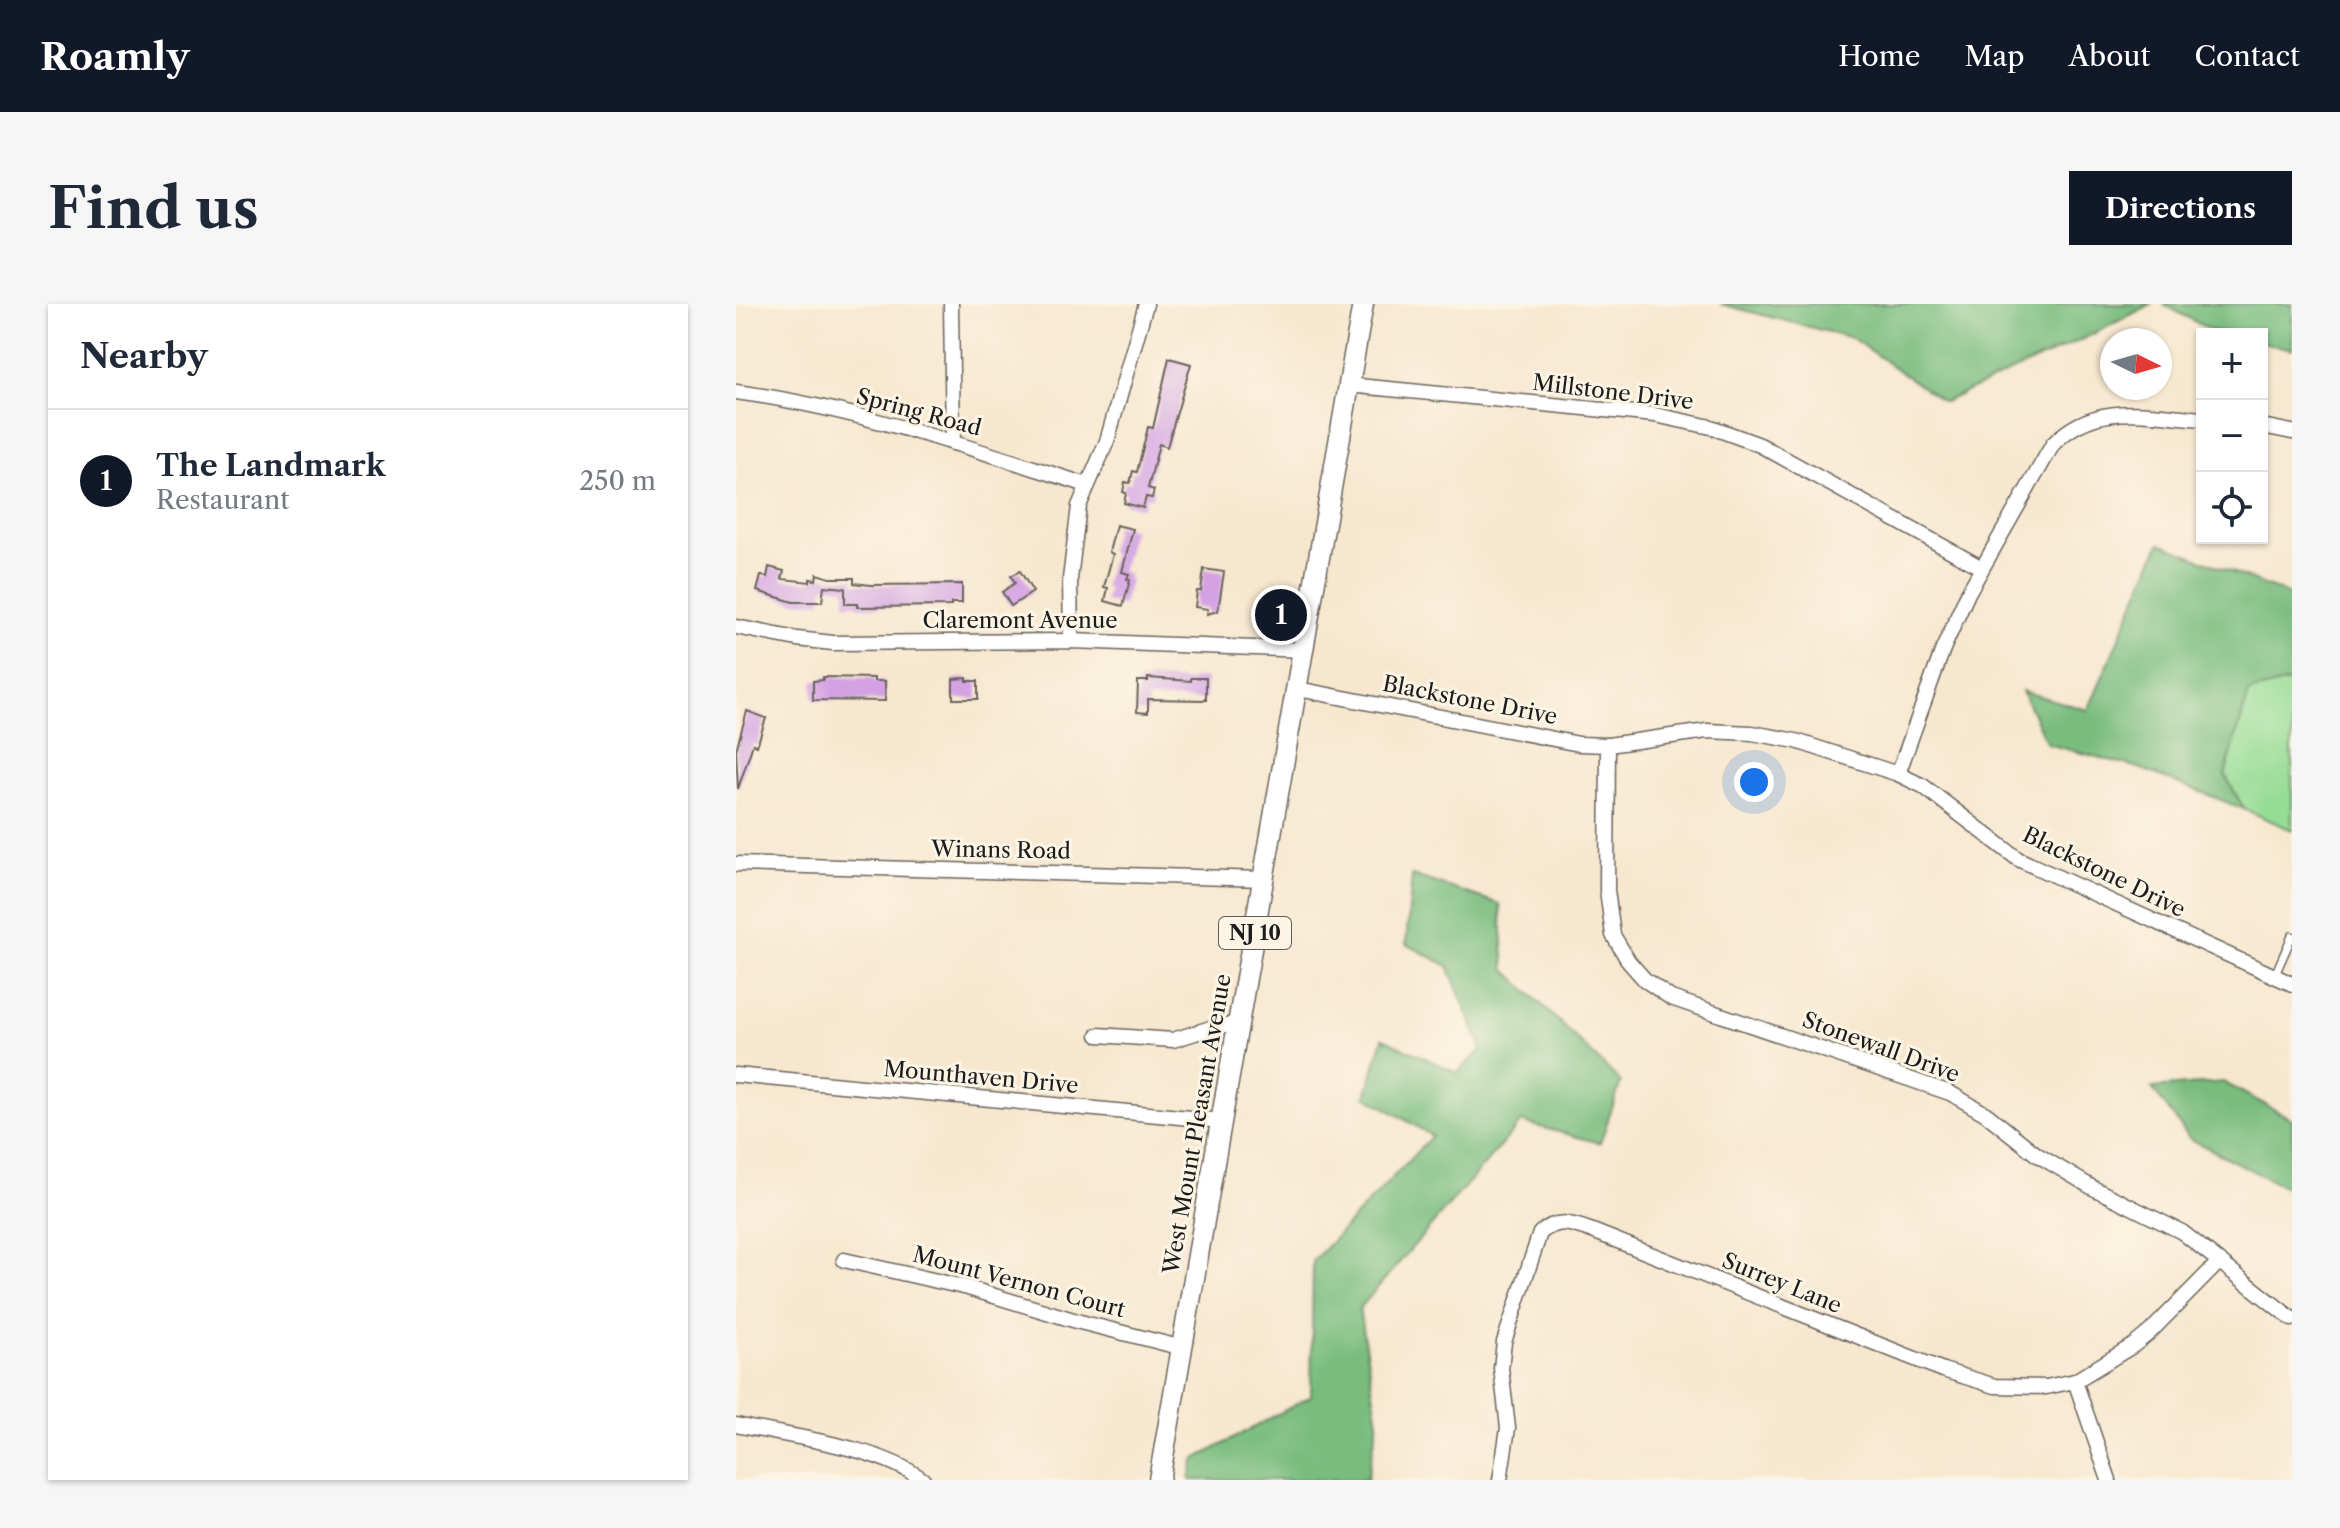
<!DOCTYPE html>
<meta charset="utf-8">
<style>
:root{--surface:#fff;--page:#f6f6f7;--text:#1f2937;--muted:#747a83;--line:#e0e1e3;--accent:#111827}
body{margin:0;font-family:"Libre Caslon Text",serif;background:var(--page);color:var(--text)}
.controls{position:absolute;right:24px;top:24px;display:grid;overflow:hidden;border-radius:0px;box-shadow:0 2px 6px #0004}
.controls button{width:72px;height:72px;display:grid;place-items:center;padding:0;border:0;border-bottom:2px solid var(--line);background:var(--surface);color:var(--text);font:40px sans-serif}
.compass{position:absolute;left:1364px;top:24px;width:72px;height:72px;border-radius:50%;background:var(--surface);box-shadow:0 2px 6px #0004;rotate:95deg}
.you{position:absolute;left:1018px;top:478px;width:28px;height:28px;margin:-20px;border:6px solid #fff;border-radius:50%;background:#1a73e8;box-shadow:0 0 0 12px #1a73e833}
.badge{display:grid;place-items:center;width:52px;height:52px;border-radius:50%;background:var(--accent);color:#fff;font-size:26px;font-weight:700}
.pin{position:absolute;translate:-50% -50%;border:4px solid #fff;box-shadow:0 2px 8px #0006}
.list{margin:0;padding:0;list-style:none}
h2{display:flex;justify-content:space-between;align-items:center;height:104px;margin:0;padding:0 32px;font-size:34px}
h2 small{font-size:26px;font-weight:400;color:var(--muted)}
.list li{display:grid;grid-template-columns:52px 1fr auto;gap:24px;align-items:center;box-sizing:border-box;height:144px;padding:0 32px;border-top:2px solid var(--line)}
.list b{display:block;font-size:30px;white-space:nowrap}
.list p{margin:0;font-size:26px;white-space:nowrap;color:var(--muted)}
.list em{font-size:26px;font-style:normal;color:var(--muted)}
.icon{flex:none;width:44px;height:44px;fill:none;stroke:currentColor;stroke-width:2;stroke-linecap:round;stroke-linejoin:round}
.map{position:relative;flex:none;width:1556px;height:1176px;overflow:hidden;border-radius:0px}
header{display:flex;align-items:center;gap:48px;box-sizing:border-box;height:112px;padding:0 40px;background:var(--accent);color:#fff}
header strong{font-size:38px}
nav{display:flex;gap:44px;margin-inline-start:auto;font-size:28px}
.intro{display:flex;align-items:center;justify-content:space-between;box-sizing:border-box;height:192px;padding:0 48px}
h1{margin:0;font-size:56px}
.button{padding:20px 36px;border-radius:0px;background:var(--accent);color:#fff;font-size:28px;font-weight:700}
main{display:flex;gap:48px;padding:0 48px}
aside{flex:1;background:var(--surface);border-radius:0px;box-shadow:0 2px 6px #0004}
.map>svg:first-child{display:block}
.green{fill:#95dc95;stroke:#587c58;stroke-width:2}
.forest{fill:#78bc7e;stroke:#4a6c4d;stroke-width:2}
.building{fill:#d3a1e4}
.lines{fill:none;stroke-linecap:round;stroke-linejoin:round}
.lane-casing{stroke:#69635b;stroke-width:10}
.street-casing{stroke:#69635b;stroke-width:17}
.primary-casing{stroke:#69635b;stroke-width:23}
.lane{stroke:#fff;stroke-width:7}
.street{stroke:#fff;stroke-width:14}
.primary{stroke:#fff;stroke-width:20}
.labels{text-anchor:middle;dominant-baseline:central;stroke-width:6;stroke-linejoin:round;paint-order:stroke}
.shield{fill:#fcf5e5;stroke:#5f5d58;stroke-width:2}
.shield-label{font-size:20px;font-weight:bold;fill:#1c1c1c}
.street-label{font-size:22px;fill:#1c1c1c;stroke:#fcf5e5}
</style>
<header>
<strong>Roamly</strong>
<nav><a>Home</a><a>Map</a><a>About</a><a>Contact</a></nav>
</header>
<div class="intro"><h1>Find us</h1><a class="button">Directions</a></div>
<main>
<aside>
<h2>Nearby<small></small></h2>
<ul class="list">
<li><span class="badge">1</span><div><b>The Landmark</b><p>Restaurant</p></div><em>250 m</em></li>
</ul>
</aside>
<div class="map">
<svg width="1556" height="1176" viewBox="0 0 1556 1176">
<rect width="100%" height="100%" fill="#fcf5e5"/>
<filter id="ink" filterUnits="userSpaceOnUse"><feTurbulence type="fractalNoise" baseFrequency=".0125" numOctaves="2"/><feDisplacementMap in="SourceGraphic" scale="16" xChannelSelector="R" yChannelSelector="G"/><feConvolveMatrix kernelMatrix="1 2 1 2 8 2 1 2 1" color-interpolation-filters="sRGB"/></filter>
<filter id="wash" filterUnits="userSpaceOnUse"><feTurbulence type="fractalNoise" baseFrequency=".006" numOctaves="4" result="noise"/><feDisplacementMap in="SourceGraphic" scale="32" xChannelSelector="R" yChannelSelector="G"/><feGaussianBlur stdDeviation="1.8" result="paint"/><feColorMatrix in="noise" values="0 0 0 0 0 0 0 0 0 0 0 0 0 0 0 0 0 1.4 0 .05"/><feComposite in="paint" operator="in"/></filter>
<g filter="url(#wash)">
<rect width="100%" height="100%" fill="#f7e7cf"/>
<polygon class="green" points="1556,377 1556,526 1508,505 1489,471 1513,388"/>
<g class="forest">
<polygon points="984,0 1416,0 1353,32 1208,98 1116,34"/>
<polygon points="1427,0 1556,0 1556,45 1526,38 1526,30 1491,30 1474,26"/>
<polygon points="1424,239 1556,292 1556,377 1513,388 1489,471 1508,505 1403,464 1311,440 1286,387 1352,406"/>
<polygon points="676,571 764,600 769,665 885,778 864,839 785,818 623,1005 642,1118 631,1176 454,1176 458,1156 575,1092 577,957 696,832 630,792 647,734 721,769 746,745 712,662 670,640"/>
<polygon points="1487,778 1556,815 1556,887 1454,835 1416,784"/>
</g>
<g id="blocks">
<g class="building">
<polygon points="433,54 455,60 431,143 423,140 412,184 418,186 416,194 410,193 407,204 388,199 390,189 387,188 389,178 394,179 397,167 401,168 412,123 417,124"/>
<polygon points="380,221 397,225 386,268 393,270 391,275 394,276 387,302 369,297 372,284 368,283 377,250 373,248"/>
<polygon points="33,263 48,267 46,275 74,278 74,275 80,276 81,270 94,274 118,274 118,279 135,281 226,280 226,299 215,299 215,302 121,303 121,300 109,300 109,284 88,282 86,298 57,298 21,287 25,272 31,273"/>
<polygon points="468,265 488,268 482,307 471,310 472,305 459,303 461,287 465,287"/>
<polygon points="284,267 297,288 275,302 266,288 279,279 275,272"/>
<polygon points="87,373 138,374 138,377 149,377 149,397 77,396 77,377 87,376"/>
<polygon points="231,374 231,377 242,377 242,395 217,395 217,375"/>
<polygon points="412,374 455,377 455,374 470,374 470,396 412,395 412,409 401,408 402,377 412,377"/>
<polygon points="11,407 30,414 21,442 17,440 2,485 0,446"/>
</g>
</g>
</g>
<g filter="url(#ink)">
<use href="#blocks" fill-opacity="0" stroke="#69635b" stroke-width="2"/>
<g class="lines">
<defs>
<polyline id="lane" points="1538,673 1556,632"/>
<g id="street">
<polyline points="215,0 217,139"/>
<polyline points="612,81 919,111 975,123 1024,141 1246,264"/>
<path d="M0 88C120 104 236 145 351 181"/>
<polyline points="1526,122 1556,128"/>
<polyline points="0,323 61,335 97,339 335,337 569,346"/>
<polyline points="335,337 334,275 343,202 371,137 410,0"/>
<polyline points="562,385 843,440 872,441 971,427 1016,429 1060,437 1162,470 1187,482 1282,555 1556,680"/>
<polyline points="872,441 871,586 877,631 893,658 909,676 935,694 1214,789 1250,810 1300,850 1357,884 1446,928 1556,1015"/>
<path d="M1162 470 1207 345 1232 289 1317 140C1359 96 1412 111 1466 115"/>
<polyline points="0,560 529,575"/>
<polyline points="362,731 437,736 481,722 503,720"/>
<polyline points="0,771 486,817"/>
<polyline points="108,956 232,984 344,1018 447,1044"/>
<polyline points="1339,1077 1373,1176"/>
<path d="M0 1121C55 1133 143 1142 187 1176"/>
<path d="M764 1176 772 1124 765 1064 768 1038 804 929C823 913 838 920 859 928L1207 1066 1259 1082 1310 1083 1339 1077 1398 1041 1414 1028 1484 957"/>
</g>
<polyline id="primary" points="423,1176 627,0"/>
</defs>
<use href="#lane" class="lane-casing"/>
<use href="#street" class="street-casing"/>
<use href="#primary" class="primary-casing"/>
<use href="#lane" class="lane"/>
<use href="#street" class="street"/>
<use href="#primary" class="primary"/>
</g>
</g>
<g class="labels">
<rect class="shield" x="483" y="613" width="72" height="32" rx="6"/>
<g class="shield-label">
<text x="519" y="629">NJ 10</text>
</g>
<g class="street-label">
<text transform="translate(877 88) rotate(7)">Millstone Drive</text>
<text transform="translate(183 108) rotate(15)">Spring Road</text>
<text x="284" y="316">Claremont Avenue</text>
<text transform="translate(734 396) rotate(11)">Blackstone Drive</text>
<text transform="translate(265 546) rotate(1)">Winans Road</text>
<text transform="translate(1368 568) rotate(26)">Blackstone Drive</text>
<text transform="translate(1145 743) rotate(20)">Stonewall Drive</text>
<text transform="translate(245 773) rotate(5)">Mounthaven Drive</text>
<text transform="translate(461 820) rotate(-80)">West Mount Pleasant Avenue</text>
<text transform="translate(283 978) rotate(15)">Mount Vernon Court</text>
<text transform="translate(1046 979) rotate(22)">Surrey Lane</text>
</g>
</g>
</svg>
<div class="controls">
<button>+</button>
<button>−</button>
<button><svg class="icon" aria-label="locate" viewBox="0 0 24 24"><circle cx="12" cy="12" r="6"/><path d="M12 2v4M12 18v4M2 12h4M18 12h4"/></svg></button>
</div>
<svg class="compass" viewBox="-18 -18 36 36"><path d="M0-13l5 13h-10z" fill="#e53935"/><path d="M0 13l5-13h-10z" fill="#747a83"/></svg>
<div class="you"></div>
<div class="pin badge" style="left:545px;top:311px">1</div>
</div>
</main>
